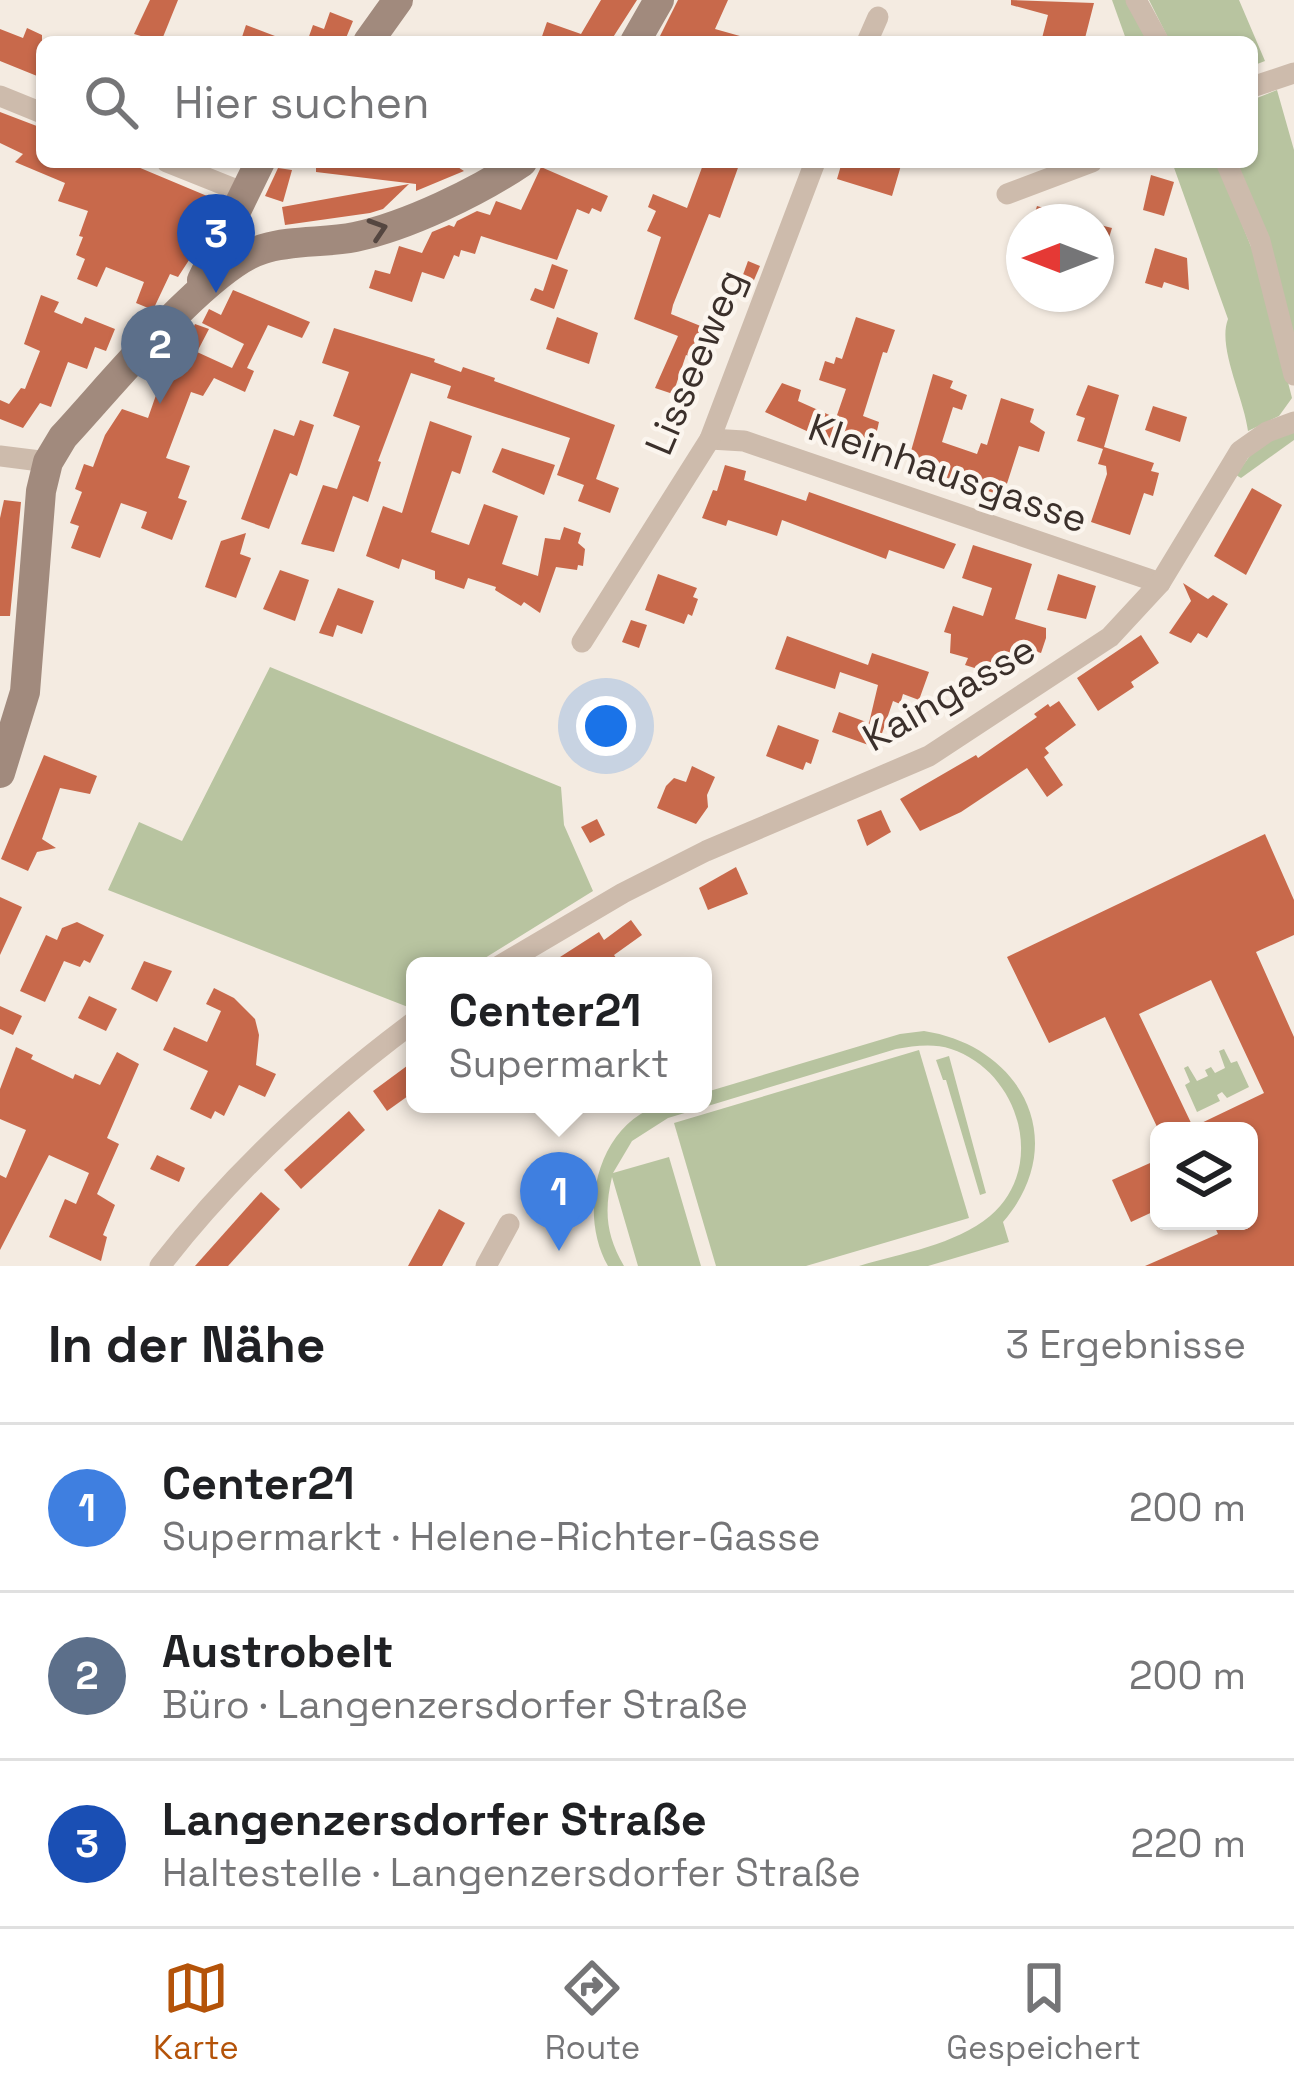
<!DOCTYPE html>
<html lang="de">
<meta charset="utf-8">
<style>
:root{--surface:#fff;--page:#f6f6f6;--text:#202124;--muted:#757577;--line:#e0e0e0;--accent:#b45309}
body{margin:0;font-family:"Space Grotesk",sans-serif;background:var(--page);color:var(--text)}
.controls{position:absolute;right:36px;bottom:36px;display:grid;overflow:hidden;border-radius:18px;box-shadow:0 3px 9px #0004}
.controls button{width:108px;height:108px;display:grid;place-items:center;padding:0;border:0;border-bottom:3px solid var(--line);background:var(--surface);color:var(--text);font:60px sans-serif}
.compass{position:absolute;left:1006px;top:204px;width:108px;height:108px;border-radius:50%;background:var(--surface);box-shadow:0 3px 9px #0004;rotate:270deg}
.you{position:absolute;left:606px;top:726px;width:42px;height:42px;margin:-30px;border:9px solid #fff;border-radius:50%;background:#1a73e8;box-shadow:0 0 0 18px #1a73e833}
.badge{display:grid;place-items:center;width:78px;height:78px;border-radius:50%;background:var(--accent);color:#fff;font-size:39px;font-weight:700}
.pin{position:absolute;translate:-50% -99px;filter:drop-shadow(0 3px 6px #0008)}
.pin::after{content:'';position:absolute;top:63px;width:42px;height:36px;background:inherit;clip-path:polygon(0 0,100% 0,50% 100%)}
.popup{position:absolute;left:406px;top:957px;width:306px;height:156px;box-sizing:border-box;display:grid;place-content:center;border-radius:18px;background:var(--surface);filter:drop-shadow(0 3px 9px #0005);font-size:39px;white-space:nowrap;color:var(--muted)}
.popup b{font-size:45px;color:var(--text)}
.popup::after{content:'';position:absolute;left:50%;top:100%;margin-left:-24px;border:24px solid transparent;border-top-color:var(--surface)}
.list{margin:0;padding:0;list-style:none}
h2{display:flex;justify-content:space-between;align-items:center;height:156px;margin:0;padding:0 48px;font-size:51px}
h2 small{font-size:39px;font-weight:400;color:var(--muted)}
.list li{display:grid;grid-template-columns:78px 1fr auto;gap:36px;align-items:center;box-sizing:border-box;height:168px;padding:0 48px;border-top:3px solid var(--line)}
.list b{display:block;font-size:45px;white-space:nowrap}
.list p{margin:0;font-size:39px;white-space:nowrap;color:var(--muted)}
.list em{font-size:39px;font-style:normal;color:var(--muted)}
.icon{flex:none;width:66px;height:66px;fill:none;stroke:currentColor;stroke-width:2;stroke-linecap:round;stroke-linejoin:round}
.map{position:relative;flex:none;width:1294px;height:1266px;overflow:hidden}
.search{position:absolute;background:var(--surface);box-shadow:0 3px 9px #0004;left:36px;right:36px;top:36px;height:132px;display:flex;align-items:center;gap:30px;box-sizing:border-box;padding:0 42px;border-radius:18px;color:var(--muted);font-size:45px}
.sheet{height:660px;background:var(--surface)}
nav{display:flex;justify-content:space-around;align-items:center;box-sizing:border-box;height:168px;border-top:3px solid var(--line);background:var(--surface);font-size:33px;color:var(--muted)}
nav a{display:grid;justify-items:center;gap:6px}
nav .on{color:var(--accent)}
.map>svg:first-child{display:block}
.green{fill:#b8c4a0}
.building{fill:#c8694b;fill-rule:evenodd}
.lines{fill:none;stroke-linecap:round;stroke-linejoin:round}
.street{stroke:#cdbbac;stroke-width:21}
.secondary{stroke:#a18a7d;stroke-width:30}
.oneway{stroke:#544640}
.labels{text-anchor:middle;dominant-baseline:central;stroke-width:9;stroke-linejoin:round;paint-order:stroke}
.street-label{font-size:39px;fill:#3b302b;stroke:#fbf5ee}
</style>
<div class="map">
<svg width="1294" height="1266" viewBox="0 0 1294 1266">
<rect width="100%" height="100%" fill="#f4ebe1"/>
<g class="green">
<polygon points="1112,0 1130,0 1150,42 1127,42"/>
<polygon points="1149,0 1239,0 1265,61 1252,66 1252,42 1170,42"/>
<polygon points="1277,90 1294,150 1294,341 1234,162 1252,162 1252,100"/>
<path d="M1172 162H1217L1258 264 1292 398 1279 416 1248 431C1244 398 1217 347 1228 319Z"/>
<polygon points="1284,432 1294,433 1294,440 1241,478 1236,475 1254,450"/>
<polygon points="270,667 561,787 564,825 593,891 472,966 415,966 415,1003 408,1007 108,890 139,822 182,841"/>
<path d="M924 1031C1022 1046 1072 1142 1003 1222L1009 1242 928 1266H859C902 1253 955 1245 990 1216 1048 1167 1019 1071 951 1049 933 1043 914 1046 896 1049L668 1118 632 1141 613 1173 669 1157 701 1266H638L612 1177C604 1211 606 1235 624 1266H608C577 1213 597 1121 664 1104 676 1101 691 1104 703 1104V1093L900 1034Z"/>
<polygon points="1224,1049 1231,1063 1237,1061 1249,1087 1227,1098 1222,1092 1217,1095 1220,1101 1197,1112 1185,1085 1190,1082 1184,1068 1188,1066 1197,1081 1208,1076 1205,1070 1211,1067 1215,1073 1225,1068 1219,1051"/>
<polygon points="919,1050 969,1218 806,1266 716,1266 674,1123"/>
<polygon points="949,1056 986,1193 980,1195 946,1080 943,1080 936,1060"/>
</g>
<g class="building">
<polygon points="150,0 178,0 161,42 134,34"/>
<polygon points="601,0 637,0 610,42 540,42 547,22 581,34"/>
<polygon points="678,0 728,0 715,29 747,38 746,42 657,42"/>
<polygon points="1011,0 1094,3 1084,42 1041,42 1048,15 1011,5"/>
<polygon points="330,12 353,21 346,38 349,42 307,42 313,25 324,29"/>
<polygon points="246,25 288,41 288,42 254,42 242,37"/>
<polygon points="27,28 42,35 42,78 0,61 0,29 23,38"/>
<polygon points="0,112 42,128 42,162 126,162 219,201 191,257 178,277 170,274 153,310 136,303 144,282 106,267 97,287 77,279 85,259 76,255 83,237 79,236 88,211 58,201 65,183 15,162 23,154 0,143"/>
<polygon points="316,162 450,162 464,171 416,191 416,184 316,172"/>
<polygon points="704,162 739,165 720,218 709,214 673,305 671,314 708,329 697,359 686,355 673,394 655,388 678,336 634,319 661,237 647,231 656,211 648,207 653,194 687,208"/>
<polygon points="842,162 881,168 882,162 902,162 892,196 837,179"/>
<polygon points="541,167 608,196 601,212 592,208 589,214 577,209 557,260 481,236 475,254 461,250 459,257 454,255 444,279 422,272 412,302 369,288 375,270 390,274 399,246 422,253 432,232 449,225 454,227 457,221 477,211 490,215 496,201 521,210"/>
<polygon points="278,168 292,170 283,202 265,196"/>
<polygon points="1151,175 1174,182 1164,216 1143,210"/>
<polygon points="409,184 383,209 370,213 285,225 282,207"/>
<polygon points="1037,206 1078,218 1077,222 1032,222"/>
<polygon points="1096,224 1112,228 1099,269 1096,269"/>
<polygon points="1155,248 1187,258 1189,290 1164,282 1162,288 1145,283"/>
<polygon points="748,261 760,266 751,287 740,283"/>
<polygon points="552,264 568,270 554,309 530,300 535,288 543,291"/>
<polygon points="233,290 310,322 302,338 268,325 247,368 254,371 245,392 214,378 203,396 191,392 166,458 190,466 178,498 187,501 172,540 141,528 147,512 121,503 100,558 71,548 79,526 70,523 82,492 75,489 84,464 93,467 105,435 122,409 148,418 170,355 178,359 195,324 209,329 197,352 232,368 244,344 202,323 209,309 221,315"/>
<polygon points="41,295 59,302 54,312 82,324 85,317 115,329 106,351 95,347 87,369 68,362 51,407 40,403 23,428 0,419 0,400 9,404 21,388 25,389 40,351 24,344"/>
<polygon points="557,317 598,333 589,364 546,349"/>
<polygon points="856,317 895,330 887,353 883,352 863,416 879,422 876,435 868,453 859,450 857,454 765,412 782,383 801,390 798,401 836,418 846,389 819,380 825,361 834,364 836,357 842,359"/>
<polygon points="334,328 435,359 434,362 461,372 463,367 495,378 494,381 615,425 596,479 619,488 610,513 578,501 584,485 557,475 570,438 447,398 451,386 411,373 378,461 381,462 368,502 353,496 334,552 301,544 323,485 337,489 360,426 333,416 349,372 322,363"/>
<polygon points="933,374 953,381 950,388 967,395 962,410 953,407 942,442 977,454 981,443 987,445 1001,398 1034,409 1030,422 1045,432 1039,452 1019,446 1003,496 988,491 981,496 979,488 907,465"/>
<polygon points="1088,385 1119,395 1104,447 1154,463 1151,471 1159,473 1153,496 1144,493 1130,535 1091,522 1107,474 1106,466 1098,464 1103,449 1077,441 1085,418 1076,415"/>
<polygon points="1153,406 1187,417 1180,442 1145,430"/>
<polygon points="300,420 314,425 297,476 290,473 269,529 241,519 274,429 294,436"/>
<polygon points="430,421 472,436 460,474 452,471 431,532 469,545 484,504 518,516 502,564 538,576 545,538 560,540 564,527 581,533 578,543 585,549 583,566 578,565 577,570 556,567 540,613 524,602 521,606 495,590 496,587 468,578 464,589 435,579 435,571 402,559 399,569 366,556 383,506 402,513"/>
<polygon points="502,448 555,465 544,495 492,472"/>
<polygon points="725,465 746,471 744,480 806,501 809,492 956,544 944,569 889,550 886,559 782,520 777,536 728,520 726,526 702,518 713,490 717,491"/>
<polygon points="1252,488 1282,505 1246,575 1214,556"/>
<polygon points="4,500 21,502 10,616 0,616 0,518"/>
<polygon points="246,533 240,554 251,558 236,598 205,587 221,541"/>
<polygon points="973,545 1032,564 1015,619 1046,628 1046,638 1041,653 1022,647 1017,663 1011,661 1004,671 983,664 981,670 965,665 968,658 950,653 951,634 944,632 953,606 983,616 992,588 962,578"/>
<polygon points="280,570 309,580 295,621 263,609"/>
<polygon points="658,574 697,588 693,597 698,599 692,616 688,614 684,624 645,610"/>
<polygon points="1058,574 1096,586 1086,619 1047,610"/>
<polygon points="1183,583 1208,599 1213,595 1228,604 1207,638 1198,633 1191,643 1169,633 1191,601"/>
<polygon points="338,588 374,601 362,634 337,625 333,637 319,633"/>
<polygon points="631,620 647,625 639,648 622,642"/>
<polygon points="1141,635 1159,663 1131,682 1134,687 1098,711 1077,678"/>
<polygon points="787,636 868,665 872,653 929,672 919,700 903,694 900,704 893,701 877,748 832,732 839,712 869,723 878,685 840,672 835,689 775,669"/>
<polygon points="1059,701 1076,725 1045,748 1049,753 1044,757 1063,785 1047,797 1027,768 961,812 920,831 900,799 976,755 978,758 1037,717 1034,714 1048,704 1050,707"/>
<polygon points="778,725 819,740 811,764 806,762 803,770 766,756"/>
<polygon points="44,755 97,776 90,794 60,788 42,839 56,848 37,852 28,871 1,859"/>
<polygon points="692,766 715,777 707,795 708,807 696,824 657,808 666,786 674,778 686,782"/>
<polygon points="881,810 891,832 867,846 857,820"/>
<polygon points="597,819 605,835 590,843 581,827"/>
<path d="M1265 834 1294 900V935L1256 952 1294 1037V1266H1145L1218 1234 1212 1221H1249V1131H1159L1105 1017 1049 1043 1007 957ZM1211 980 1264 1093 1193 1127 1139 1014Z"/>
<polygon points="736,867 748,894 708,910 699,888"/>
<polygon points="0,897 22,907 0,955"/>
<polygon points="631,920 642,935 614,955 622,966 546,966 599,932 604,940"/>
<polygon points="77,922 104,935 90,963 84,960 80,967 64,961 45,1002 20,991 46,935 57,940 62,928"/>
<polygon points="144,961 172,971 157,1002 131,989"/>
<polygon points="214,988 234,998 255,1019 259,1035 256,1065 276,1074 265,1097 239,1085 224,1116 215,1111 211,1119 190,1109 208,1071 163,1050 174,1027 207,1042 221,1011 206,1004"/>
<polygon points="89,996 117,1009 106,1031 78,1018"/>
<polygon points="0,1006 22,1016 13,1035 0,1029"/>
<polygon points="16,1047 33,1055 31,1059 73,1079 75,1074 100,1085 117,1052 139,1064 107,1138 119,1144 97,1194 115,1205 103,1235 107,1237 101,1261 49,1237 65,1199 76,1204 89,1173 49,1155 0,1250 0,1175 6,1178 26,1130 0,1119 0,1089"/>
<polygon points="415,1060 415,1091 387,1111 373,1091"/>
<polygon points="349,1111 365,1130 301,1189 284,1170"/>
<polygon points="157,1155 185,1168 179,1182 150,1169"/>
<polygon points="1159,1159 1159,1209 1131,1222 1112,1180"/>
<polygon points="261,1192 280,1209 228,1266 195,1266"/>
<polygon points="439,1209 465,1223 442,1266 408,1266"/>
</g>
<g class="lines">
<g class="street">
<polyline points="1136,0 1159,42"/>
<polyline points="867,42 878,17"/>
<polyline points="1252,87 1294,73"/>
<polyline points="0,96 42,113"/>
<polyline points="167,162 247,194"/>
<polyline points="1226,162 1260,241 1294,375"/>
<polyline points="1007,194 1092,162"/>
<polyline points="710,439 744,441 1160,583"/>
<polyline points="0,456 48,462"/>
<polyline points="582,642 710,439 815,162"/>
<polyline points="499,966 623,893 706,851 929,756 1110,637 1160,583 1240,451 1267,432 1294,422"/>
<path d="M160 1266C232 1173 321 1091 415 1021"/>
<polyline points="486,1266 509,1224"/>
</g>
<g class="secondary">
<polyline points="368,42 398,0"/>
<polyline points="635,42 659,0"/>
<polyline points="202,280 260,162"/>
<path d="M0 773 25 692 41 491 48 462 63 437C107 390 208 265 263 249 292 240 325 243 355 237 407 226 478 192 522 162"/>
</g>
</g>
<defs><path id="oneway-chevron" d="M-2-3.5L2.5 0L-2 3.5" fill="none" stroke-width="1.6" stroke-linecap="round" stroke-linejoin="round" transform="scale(3)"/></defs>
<use class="oneway" href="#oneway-chevron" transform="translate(378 229) rotate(-18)"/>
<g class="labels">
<g class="street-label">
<text transform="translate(695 362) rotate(-67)">Lisseeweg</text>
<text transform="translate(948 473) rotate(19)">Kleinhausgasse</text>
<text transform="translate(949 693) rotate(-30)">Kaingasse</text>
</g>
</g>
</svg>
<div class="controls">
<button><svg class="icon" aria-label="layers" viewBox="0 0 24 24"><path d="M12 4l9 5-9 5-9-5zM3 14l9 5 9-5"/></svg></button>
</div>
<svg class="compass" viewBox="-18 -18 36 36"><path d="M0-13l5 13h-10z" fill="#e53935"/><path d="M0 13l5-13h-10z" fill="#757577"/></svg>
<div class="you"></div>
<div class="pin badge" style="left:559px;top:1251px;background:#3f7fe0">1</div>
<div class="popup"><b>Center21</b>Supermarkt</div>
<div class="pin badge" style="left:160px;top:404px;background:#5c6f8a">2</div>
<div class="pin badge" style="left:216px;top:293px;background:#1a4fb4">3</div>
<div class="search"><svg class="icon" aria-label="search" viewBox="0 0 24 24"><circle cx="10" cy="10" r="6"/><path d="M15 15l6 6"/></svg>Hier suchen</div>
</div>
<section class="sheet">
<h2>In der Nähe<small>3 Ergebnisse</small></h2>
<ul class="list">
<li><span class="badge" style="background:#3f7fe0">1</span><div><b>Center21</b><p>Supermarkt · Helene-Richter-Gasse</p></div><em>200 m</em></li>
<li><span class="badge" style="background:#5c6f8a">2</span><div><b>Austrobelt</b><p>Büro · Langenzersdorfer Straße</p></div><em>200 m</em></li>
<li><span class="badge" style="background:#1a4fb4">3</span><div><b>Langenzersdorfer Straße</b><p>Haltestelle · Langenzersdorfer Straße</p></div><em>220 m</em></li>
</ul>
</section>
<nav>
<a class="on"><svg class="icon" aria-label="map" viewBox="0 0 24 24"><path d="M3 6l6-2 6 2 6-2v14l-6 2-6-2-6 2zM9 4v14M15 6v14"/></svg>Karte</a>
<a><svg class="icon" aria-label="directions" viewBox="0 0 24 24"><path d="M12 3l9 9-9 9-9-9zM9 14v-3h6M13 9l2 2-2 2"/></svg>Route</a>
<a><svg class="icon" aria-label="saved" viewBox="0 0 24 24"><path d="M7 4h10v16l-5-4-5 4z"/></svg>Gespeichert</a>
</nav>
